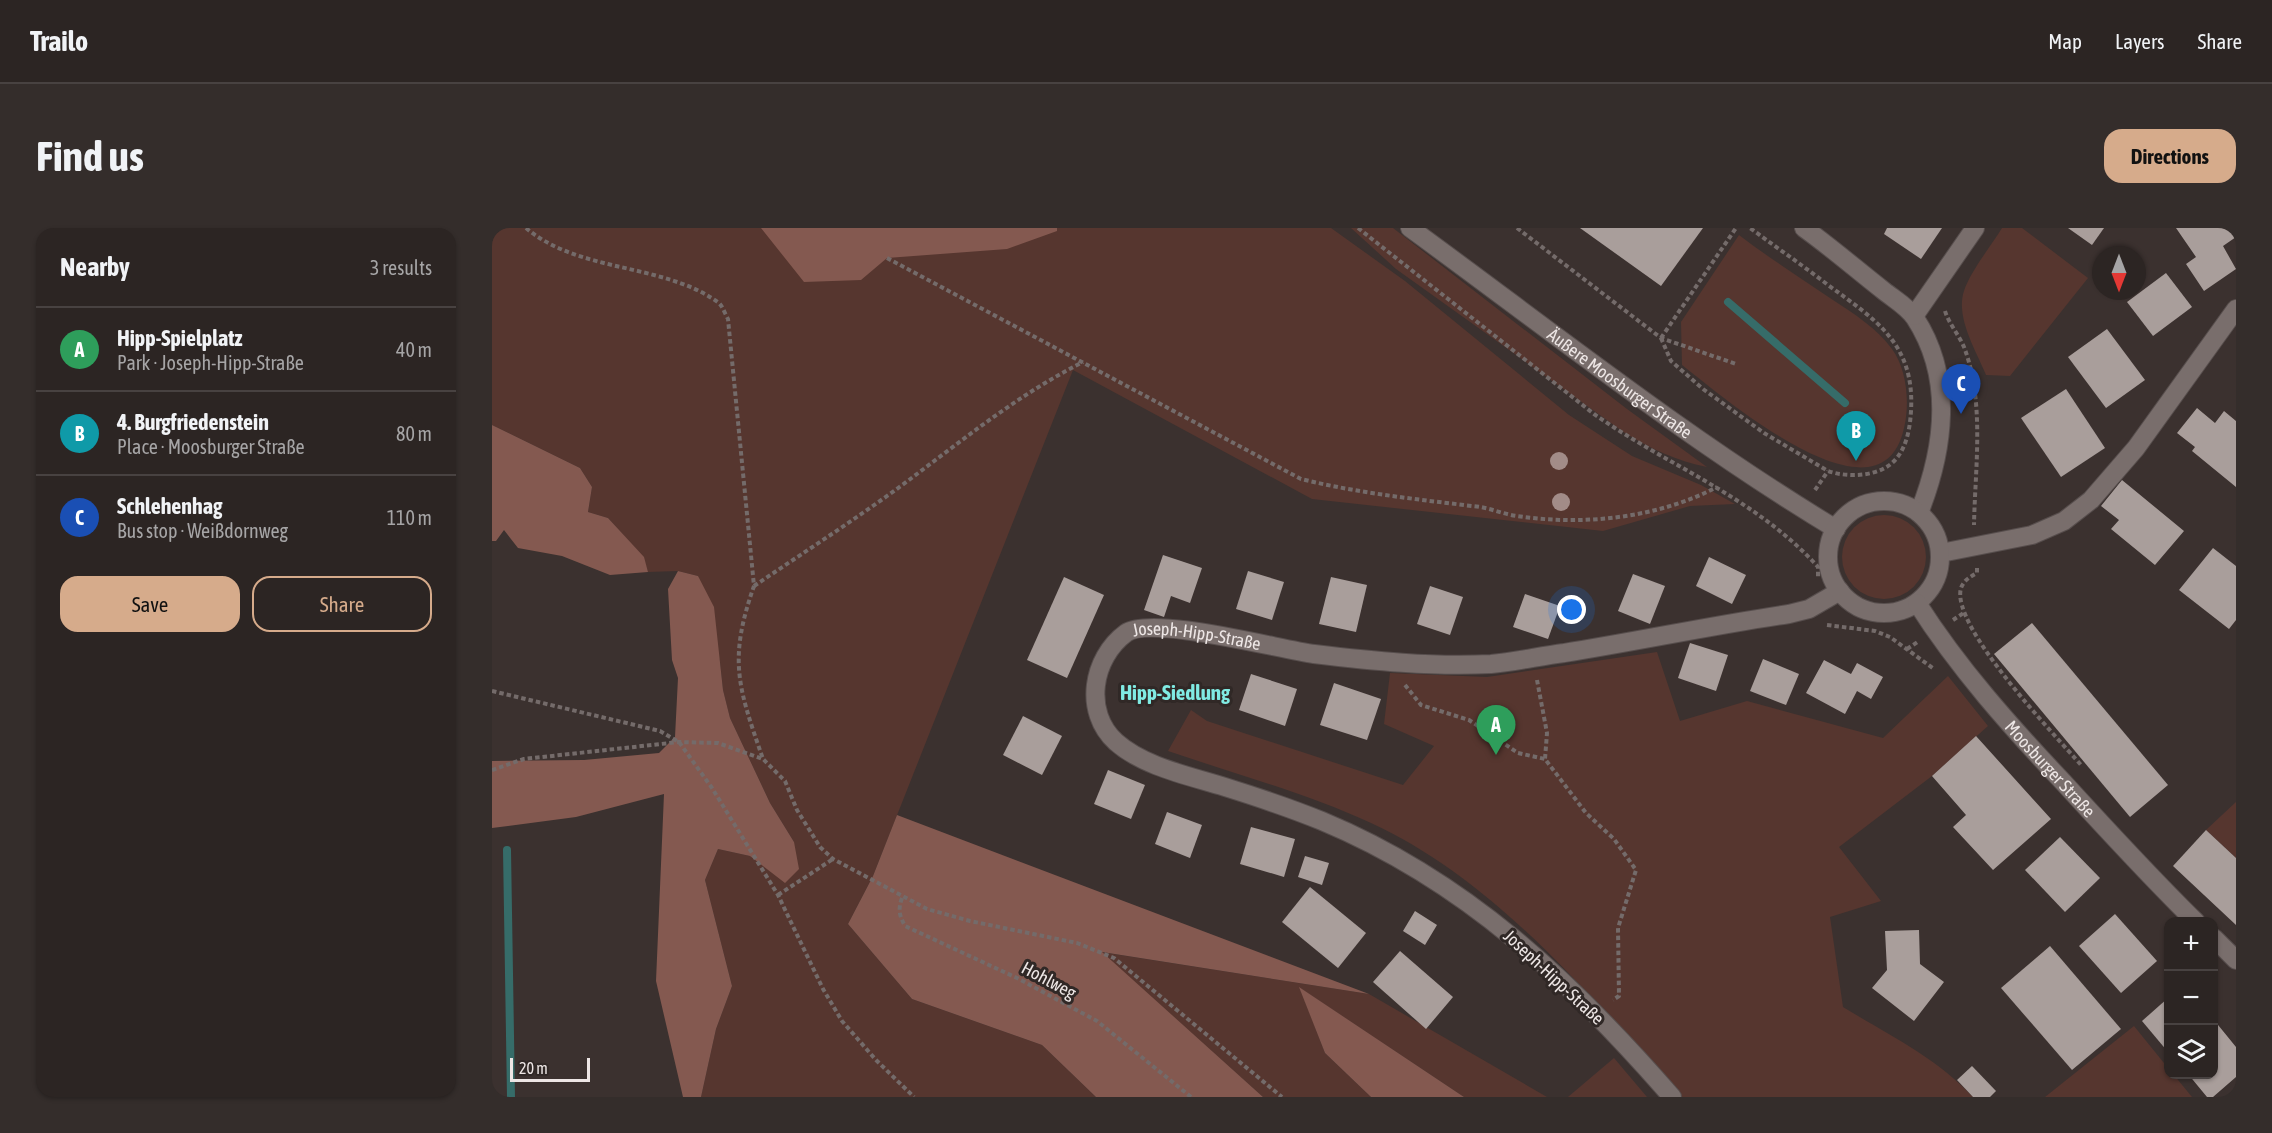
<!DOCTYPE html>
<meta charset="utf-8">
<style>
:root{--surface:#2c2523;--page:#342d2b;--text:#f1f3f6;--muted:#a6a5a6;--line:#484241;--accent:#d6ab8b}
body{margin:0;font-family:"Asap Condensed",sans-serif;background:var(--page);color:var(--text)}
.controls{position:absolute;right:18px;bottom:18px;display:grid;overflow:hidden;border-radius:12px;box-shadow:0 2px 4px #0004}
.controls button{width:54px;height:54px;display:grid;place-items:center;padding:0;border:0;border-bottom:2px solid var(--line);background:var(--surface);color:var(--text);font:30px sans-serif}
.compass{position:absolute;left:1600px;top:18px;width:54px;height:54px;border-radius:50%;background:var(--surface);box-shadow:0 2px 4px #0004;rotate:180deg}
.scale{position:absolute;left:18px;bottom:15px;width:80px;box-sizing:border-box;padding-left:6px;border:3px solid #ede6e5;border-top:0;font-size:16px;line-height:21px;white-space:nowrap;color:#ede6e5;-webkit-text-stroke:4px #302826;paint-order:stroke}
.you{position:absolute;left:1080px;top:382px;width:21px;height:21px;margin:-15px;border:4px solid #fff;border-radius:50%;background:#1a73e8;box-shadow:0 0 0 9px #1a73e833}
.badge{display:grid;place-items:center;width:39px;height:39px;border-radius:50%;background:var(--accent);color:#fff;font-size:20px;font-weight:700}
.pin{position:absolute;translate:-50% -50px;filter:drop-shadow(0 2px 3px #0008)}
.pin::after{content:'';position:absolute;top:32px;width:21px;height:18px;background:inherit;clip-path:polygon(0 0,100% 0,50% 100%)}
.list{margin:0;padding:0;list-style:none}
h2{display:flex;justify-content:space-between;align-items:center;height:78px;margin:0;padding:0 24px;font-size:26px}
h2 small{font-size:20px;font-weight:400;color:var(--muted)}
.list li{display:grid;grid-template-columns:39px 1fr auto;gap:18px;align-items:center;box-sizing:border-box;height:84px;padding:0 24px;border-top:2px solid var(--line)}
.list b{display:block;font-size:22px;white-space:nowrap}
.list p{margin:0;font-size:20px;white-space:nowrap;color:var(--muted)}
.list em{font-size:20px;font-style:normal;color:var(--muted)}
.actions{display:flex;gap:12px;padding:18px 24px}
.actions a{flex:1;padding:14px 0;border:2px solid var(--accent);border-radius:18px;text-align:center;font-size:21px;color:var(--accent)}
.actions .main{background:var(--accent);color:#111}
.icon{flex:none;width:33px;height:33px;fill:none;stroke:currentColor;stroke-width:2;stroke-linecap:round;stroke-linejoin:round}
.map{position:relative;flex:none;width:1744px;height:869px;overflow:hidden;border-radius:18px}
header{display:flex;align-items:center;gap:36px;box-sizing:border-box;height:84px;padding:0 30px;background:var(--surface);border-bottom:2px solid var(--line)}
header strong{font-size:28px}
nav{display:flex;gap:33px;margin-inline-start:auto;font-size:21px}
.intro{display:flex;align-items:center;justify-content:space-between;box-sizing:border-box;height:144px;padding:0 36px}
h1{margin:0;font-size:42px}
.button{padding:15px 27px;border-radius:18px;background:var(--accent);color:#111;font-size:21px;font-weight:700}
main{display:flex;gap:36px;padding:0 36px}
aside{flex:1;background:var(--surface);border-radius:18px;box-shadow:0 2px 4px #0004}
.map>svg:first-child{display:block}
.green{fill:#56362f}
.forest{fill:#845950}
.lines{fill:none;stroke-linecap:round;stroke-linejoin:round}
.stream{stroke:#366c69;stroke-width:8}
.building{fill:#a99e9b}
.street-casing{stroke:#574e4d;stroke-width:20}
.secondary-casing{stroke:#574e4d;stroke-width:20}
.path{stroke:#746b6a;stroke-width:4;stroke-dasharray:4.5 3;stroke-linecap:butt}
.street{stroke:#796e6c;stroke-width:18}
.secondary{stroke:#796e6c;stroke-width:18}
.tree{fill:#a28c88}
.labels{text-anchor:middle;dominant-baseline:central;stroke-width:6;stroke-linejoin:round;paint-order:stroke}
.street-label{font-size:18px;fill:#ede6e5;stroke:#302826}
.quarter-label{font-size:21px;font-weight:bold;fill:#80ebe3;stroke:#302826}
</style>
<header>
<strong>Trailo</strong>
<nav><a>Map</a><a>Layers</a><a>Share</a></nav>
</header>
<div class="intro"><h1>Find us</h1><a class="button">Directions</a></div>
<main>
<aside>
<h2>Nearby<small>3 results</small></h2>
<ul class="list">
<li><span class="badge" style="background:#2e9e5b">A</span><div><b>Hipp-Spielplatz</b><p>Park · Joseph-Hipp-Straße</p></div><em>40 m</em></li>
<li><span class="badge" style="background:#0f9aa8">B</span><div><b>4. Burgfriedenstein</b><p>Place · Moosburger Straße</p></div><em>80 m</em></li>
<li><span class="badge" style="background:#1a4fb4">C</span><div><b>Schlehenhag</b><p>Bus stop · Weißdornweg</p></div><em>110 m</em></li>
</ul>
<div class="actions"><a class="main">Save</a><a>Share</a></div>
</aside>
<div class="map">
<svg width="1744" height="869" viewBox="0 0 1744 869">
<rect width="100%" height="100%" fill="#3b312f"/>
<g class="green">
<polygon points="0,0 839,0 913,53 1077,187 1140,228 1209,257 1243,276 1198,278 1111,303 820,271 581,142 381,648 356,696 420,771 550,817 604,869 209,869 224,801 240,758 213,652 226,621 258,628 302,614 278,575 238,490 231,462 228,434 206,348 186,343 156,344 151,329 116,290 96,284 100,259 88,240 0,197"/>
<path d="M859 0H901L1135 181 1215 239C1185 233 1159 221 1133 205L904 41Z"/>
<path d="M1510 0H1530L1596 50 1518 148 1494 147C1485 124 1463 90 1472 63 1478 44 1499 18 1510 0Z"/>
<path d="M1247 7C1277 30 1309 50 1341 72 1362 86 1385 100 1400 121 1415 141 1418 176 1412 200 1389 306 1230 168 1190 137L1189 94Z"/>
<circle cx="1392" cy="329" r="42"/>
<path d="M1165 424 1188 493 1255 473 1391 510 1456 448 1496 498 1440 548 1347 619 1389 673 1338 689 1351 779C1395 806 1445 830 1481 869H1186C1101 768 1001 651 879 595 814 565 743 546 676 523L699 482 715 493 911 557 942 518 892 496 898 445 995 449Z"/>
<polygon points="1744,574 1744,630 1714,602"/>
<polygon points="609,724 877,766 1055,869 972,869 808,760 833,825 879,869 771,869"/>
<polygon points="1642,798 1676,840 1676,846 1682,847 1700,869 1553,869"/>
<polygon points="1122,830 1155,869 1076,869"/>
</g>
<g class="forest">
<polygon points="269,0 565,0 565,3 515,21 395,30 369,52 312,54"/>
<polygon points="0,197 88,240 100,259 96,284 116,290 152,329 156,344 118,347 70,328 26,320 12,302 4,313 0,313"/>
<polygon points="186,343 206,348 222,379 231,462 238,490 278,575 302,614 307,641 293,655 258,628 226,621 213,652 240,758 224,801 209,869 191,869 164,753 172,566 84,589 0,600 0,533 92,532 167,525 183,509 186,450 180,432 176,361"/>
<polygon points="405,587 877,766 610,724 771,869 604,869 550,817 420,771 356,696 381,648"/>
<polygon points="807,759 972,869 879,869 833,825"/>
</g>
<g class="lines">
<g class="stream">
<polyline points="1236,74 1353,175"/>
<polyline points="15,622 19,869"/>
</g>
</g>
<g class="building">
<polygon points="1088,0 1211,0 1169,58"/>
<polygon points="1395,0 1450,0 1429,31 1392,6"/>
<polygon points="1576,0 1612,0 1600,17"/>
<polygon points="1684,0 1744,0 1744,9 1731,18 1744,41 1712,63 1694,36 1704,29"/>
<polygon points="1674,45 1700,79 1661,108 1635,74"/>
<polygon points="1615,101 1653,152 1614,180 1576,129"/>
<polygon points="1574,161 1613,220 1569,249 1529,190"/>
<polygon points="1705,180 1723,195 1732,183 1744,193 1744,259 1700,223 1703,219 1685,205"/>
<polygon points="1630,252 1692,303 1663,337 1619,301 1627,292 1609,278"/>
<polygon points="1721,320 1744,338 1744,392 1737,401 1687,362"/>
<polygon points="671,327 710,340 698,375 679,368 672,389 652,382"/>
<polygon points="1217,329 1254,347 1240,376 1204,358"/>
<polygon points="756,343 792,354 780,392 744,381"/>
<polygon points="1141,346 1173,358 1158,396 1126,383"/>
<polygon points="572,349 612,367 575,450 535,432"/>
<polygon points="839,349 875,357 864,404 827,396"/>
<polygon points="938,358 971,369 958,407 925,396"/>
<polygon points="1033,366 1068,378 1056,411 1021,399"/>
<polygon points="1540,395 1676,557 1638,589 1502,426"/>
<polygon points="1198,415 1236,427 1224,463 1186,450"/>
<polygon points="1271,431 1307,446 1294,477 1258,463"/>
<polygon points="1332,432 1359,446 1365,435 1391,449 1379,471 1365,463 1353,486 1314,465"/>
<polygon points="759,446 805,461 793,498 747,482"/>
<polygon points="842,455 889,471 875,512 828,497"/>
<polygon points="531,488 570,508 550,547 511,527"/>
<polygon points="1484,508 1559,591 1501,642 1461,599 1474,587 1440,548"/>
<polygon points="616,542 653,557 639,591 602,576"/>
<polygon points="675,584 710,597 698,630 663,616"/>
<polygon points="759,599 803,611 792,649 748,636"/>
<polygon points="1714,602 1744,630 1744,697 1681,638"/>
<polygon points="1568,609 1608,650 1573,684 1533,642"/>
<polygon points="813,628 837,635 830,657 806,649"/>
<polygon points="818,659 874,705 846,740 790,694"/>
<polygon points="923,683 945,697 933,717 911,703"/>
<polygon points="1623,686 1665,733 1629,765 1587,718"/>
<polygon points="1427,702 1428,736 1452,754 1422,793 1380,760 1395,742 1393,703"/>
<polygon points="1558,718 1629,801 1580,842 1509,760"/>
<polygon points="908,723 961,769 934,801 881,754"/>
<polygon points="1676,770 1676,824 1650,793"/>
<polygon points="1722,792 1744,819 1744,849 1721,869 1715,869 1696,846 1722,846"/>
<polygon points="1480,838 1504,863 1498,869 1481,869 1465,852"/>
</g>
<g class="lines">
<defs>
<g id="street">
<path d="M1312 0C1340 20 1365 42 1392 63 1402 71 1416 79 1423 90 1462 150 1452 222 1427 285"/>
<polyline points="1422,88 1483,0"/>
<polyline points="1449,325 1540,307 1572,293 1599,272 1644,220 1744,81"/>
<path id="s1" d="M1180 869C1079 753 974 653 830 593 798 580 765 569 733 559 698 548 652 539 624 514 591 484 600 430 634 405 659 387 786 421 822 426 880 433 940 439 999 436 1023 434 1048 428 1072 425 1147 413 1222 397 1297 386L1317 381 1348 363"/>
</g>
<g id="secondary">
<path id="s2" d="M918 0C1058 102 1196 212 1344 301"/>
<circle cx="1392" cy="329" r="56"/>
<path id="s3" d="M1425 375C1467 441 1519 499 1572 555 1615 602 1658 649 1704 694"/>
<polyline points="1722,710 1744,732"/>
</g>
</defs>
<use href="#street" class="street-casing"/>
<use href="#secondary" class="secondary-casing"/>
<g class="path">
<path d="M34 0C87 45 173 35 227 75 231 79 233 86 236 91L262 358C236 432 246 459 271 531"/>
<path d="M866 0 1102 186C1176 238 1264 270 1326 339V349"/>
<polyline points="1025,0 1169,110 1244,136"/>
<path d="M395 30 809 251C866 265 922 271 980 278 996 279 1010 286 1025 288 1091 298 1166 290 1225 259"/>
<path d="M1453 83C1457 96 1467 107 1472 119 1493 174 1483 240 1482 297"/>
<path d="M1169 110 1179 133 1211 161 1272 205 1336 243C1356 250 1389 249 1404 231 1415 218 1418 200 1419 183 1423 116 1384 92 1336 57 1310 37 1284 19 1258 0"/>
<polyline points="1169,110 1244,0"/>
<polyline points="1323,262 1336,243"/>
<path d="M1485 340V345C1478 349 1472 352 1469 360 1458 398 1563 507 1589 537"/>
<path d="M262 358C314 323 367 289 417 252 473 210 529 165 591 134"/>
<polyline points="1461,392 1473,384"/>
<polyline points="1335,397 1383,403 1398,409 1442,441"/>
<polyline points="1415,421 1427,413"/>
<polyline points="1045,452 1055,505 1053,531"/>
<polyline points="913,457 929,477 977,492 1026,525 1053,531 1094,585 1122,611 1144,642 1126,700 1127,768 1121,772"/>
<polyline points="0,463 168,503 187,514 220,560 286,667 331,761 350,793 384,832 422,869"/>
<polyline points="0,542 32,531 187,514 226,515 271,531 293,553 305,582 328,619 341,631 435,681 478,693 585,715 622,730 790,869"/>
<polyline points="286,667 341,631"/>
<path d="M410 670C406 681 407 687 413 698L525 750 605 793 699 869"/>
</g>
<use href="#street" class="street"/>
<use href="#secondary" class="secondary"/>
</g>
<g class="tree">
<circle cx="1067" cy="233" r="9"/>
<circle cx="1069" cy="274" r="9"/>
</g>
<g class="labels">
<g class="street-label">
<text stroke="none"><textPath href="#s2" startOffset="261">Äußere Moosburger Straße</textPath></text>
<text stroke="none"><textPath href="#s1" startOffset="868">Joseph-Hipp-Straße</textPath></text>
<text stroke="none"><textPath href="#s3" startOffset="213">Moosburger Straße</textPath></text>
<text transform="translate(1062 749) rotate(43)">Joseph-Hipp-Straße</text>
<text transform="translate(557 752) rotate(28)">Hohlweg</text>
</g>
<g class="quarter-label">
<text x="683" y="464">Hipp-Siedlung</text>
</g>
</g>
</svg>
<div class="controls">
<button>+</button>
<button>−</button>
<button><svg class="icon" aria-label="layers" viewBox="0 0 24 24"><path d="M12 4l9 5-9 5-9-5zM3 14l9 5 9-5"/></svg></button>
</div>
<svg class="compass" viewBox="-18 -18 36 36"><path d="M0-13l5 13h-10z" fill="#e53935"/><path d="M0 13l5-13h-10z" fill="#a6a5a6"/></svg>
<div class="scale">20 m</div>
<div class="you"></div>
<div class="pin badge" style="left:1004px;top:527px;background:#2e9e5b">A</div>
<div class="pin badge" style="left:1364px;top:233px;background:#0f9aa8">B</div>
<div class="pin badge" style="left:1469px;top:186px;background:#1a4fb4">C</div>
</div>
</main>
